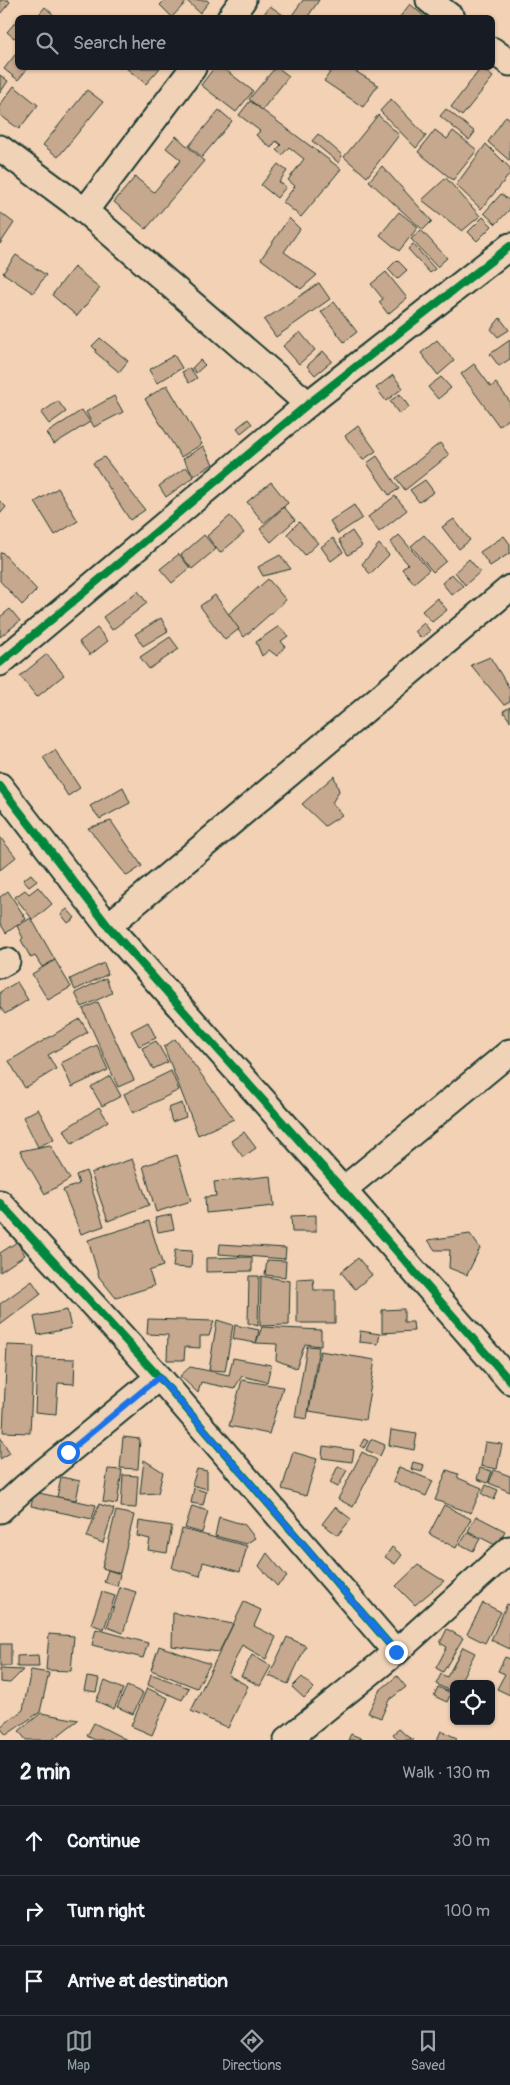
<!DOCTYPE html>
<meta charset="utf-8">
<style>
:root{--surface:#171b24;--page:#20242c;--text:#f1f3f6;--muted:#9ea1a6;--line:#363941;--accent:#92a19f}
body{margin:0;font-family:Pangolin,sans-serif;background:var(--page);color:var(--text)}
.controls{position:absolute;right:15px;bottom:15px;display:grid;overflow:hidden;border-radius:8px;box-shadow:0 1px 4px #0004}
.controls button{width:45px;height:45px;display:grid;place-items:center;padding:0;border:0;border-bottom:1px solid var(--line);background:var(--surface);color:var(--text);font:25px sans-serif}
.stop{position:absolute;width:15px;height:15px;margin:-11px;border:4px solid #1a73e8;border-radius:50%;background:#fff}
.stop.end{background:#1a73e8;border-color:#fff;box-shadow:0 1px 5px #0008}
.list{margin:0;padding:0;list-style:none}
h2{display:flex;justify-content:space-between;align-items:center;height:65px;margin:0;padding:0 20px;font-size:21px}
h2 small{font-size:16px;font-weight:400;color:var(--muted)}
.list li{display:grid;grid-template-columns:32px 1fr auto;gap:15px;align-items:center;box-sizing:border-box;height:70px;padding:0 20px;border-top:1px solid var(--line)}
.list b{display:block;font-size:19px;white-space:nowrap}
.list em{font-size:16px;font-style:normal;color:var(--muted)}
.icon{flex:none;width:28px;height:28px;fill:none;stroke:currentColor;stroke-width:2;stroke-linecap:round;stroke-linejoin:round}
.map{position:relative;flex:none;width:510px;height:1740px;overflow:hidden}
.search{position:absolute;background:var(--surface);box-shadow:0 1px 4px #0004;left:15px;right:15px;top:15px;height:55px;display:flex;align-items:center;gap:12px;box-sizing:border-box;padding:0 18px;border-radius:8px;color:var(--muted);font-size:19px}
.sheet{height:275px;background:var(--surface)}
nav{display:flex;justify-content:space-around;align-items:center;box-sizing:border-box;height:70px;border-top:1px solid var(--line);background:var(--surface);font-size:14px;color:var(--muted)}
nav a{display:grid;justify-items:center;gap:2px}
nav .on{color:var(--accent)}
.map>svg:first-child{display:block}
.building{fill:#c6a88e;stroke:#1f3d34}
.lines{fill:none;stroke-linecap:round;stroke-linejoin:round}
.street-casing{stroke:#1f3d34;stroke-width:29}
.street{stroke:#f0d3b7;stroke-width:25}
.cycleway-casing{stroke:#f0d3b7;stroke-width:11}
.cycleway{stroke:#00873e;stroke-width:8}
.route{stroke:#1a73e8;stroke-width:6}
</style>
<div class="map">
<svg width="510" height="1740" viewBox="0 0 510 1740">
<rect width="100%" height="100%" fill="#f2d1b4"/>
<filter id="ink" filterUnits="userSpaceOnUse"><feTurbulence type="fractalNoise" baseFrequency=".02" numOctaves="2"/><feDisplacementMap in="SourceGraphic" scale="10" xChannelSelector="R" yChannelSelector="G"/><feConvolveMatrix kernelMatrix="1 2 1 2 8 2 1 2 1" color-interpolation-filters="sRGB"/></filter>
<g filter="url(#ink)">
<g class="building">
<polygon points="0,0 8,0 10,2 0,14"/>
<polygon points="165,0 207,0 209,2 200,13 187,1 172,17 160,5"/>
<polygon points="303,0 319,0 307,18 290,18"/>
<polygon points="410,4 426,18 399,18"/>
<polygon points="270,6 286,17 285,18 261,18"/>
<polygon points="45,7 57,18 36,18"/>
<polygon points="18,19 18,35 14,38 7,32"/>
<polygon points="18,51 18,68 28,68 18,80 4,69"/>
<polygon points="126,68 160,68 146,84"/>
<polygon points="214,68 223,68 253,91 236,112 201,85"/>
<polygon points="275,68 278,68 289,76 262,110 249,99"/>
<polygon points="333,68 350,68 378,85 363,107 324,81"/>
<polygon points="481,68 493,77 462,116 451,107"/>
<polygon points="0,75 8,81 0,93"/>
<polygon points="14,86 38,105 19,129 0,115 0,105"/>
<polygon points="87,90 103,102 58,157 43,145"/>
<polygon points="391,99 426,136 416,148 380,111"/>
<polygon points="250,101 341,169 301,217 283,202 295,186 288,180 304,159 289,147 282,155 276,150 281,145 276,141 271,148 256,135 260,131 239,115"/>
<polygon points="446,109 475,132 469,140 440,116"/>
<polygon points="219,110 232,121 202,157 189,146"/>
<polygon points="378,115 399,135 367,177 344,157"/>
<polygon points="506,116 510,119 510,161 488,142"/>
<polygon points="435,130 447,139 453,131 477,150 453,180 418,152"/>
<polygon points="318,134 342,155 339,163 312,141"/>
<polygon points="176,136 204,161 146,229 114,202 135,177 154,192 181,160 166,148"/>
<polygon points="486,144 510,168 510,174 481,209 456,185"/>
<polygon points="278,164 287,171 279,182 286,187 277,198 261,185"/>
<polygon points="382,166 432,221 423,230 369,181"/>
<polygon points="446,178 480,216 462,231 422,200"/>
<polygon points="501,194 510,201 510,209 496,224 484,213"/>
<polygon points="399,212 418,227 399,251 380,235"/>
<polygon points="1,213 14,223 0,244 0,215"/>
<polygon points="483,217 492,226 477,241 468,232"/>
<polygon points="289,218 300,229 284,252 317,275 301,289 261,259"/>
<polygon points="421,230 447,258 437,267 411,239"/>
<polygon points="413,244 435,269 430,273 408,249"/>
<polygon points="16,255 46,275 33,293 3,273"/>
<polygon points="397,260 407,270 397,279 388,269"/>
<polygon points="74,267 100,288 77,316 52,295"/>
<polygon points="386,272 407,298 388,314 379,302 383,299 371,284"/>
<polygon points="319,283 330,299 276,337 264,320"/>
<polygon points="334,302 357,332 344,342 321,312"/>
<polygon points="500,318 509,330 498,337 491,329"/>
<polygon points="300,332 315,350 299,364 283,346"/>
<polygon points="100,338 128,361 119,372 95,352 96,350 92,346"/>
<polygon points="437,340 454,361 438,375 421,353"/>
<polygon points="510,340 510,359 499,366 490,354"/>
<polygon points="323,351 332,361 315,375 307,366"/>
<polygon points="174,355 182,368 157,383 149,370"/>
<polygon points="200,360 205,365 196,373 192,368"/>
<polygon points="474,364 491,387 496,383 510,402 510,418 499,426 461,374"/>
<polygon points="190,368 197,378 189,383 182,372"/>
<polygon points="393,375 403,388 386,401 376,388"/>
<polygon points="441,377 451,388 438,399 428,387"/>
<polygon points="167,385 202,444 181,457 145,399"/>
<polygon points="400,394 409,407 399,414 390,401"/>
<polygon points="114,396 123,412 94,427 86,412"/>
<polygon points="58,401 66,412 49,424 41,413"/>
<polygon points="82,410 90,422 54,444 47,433"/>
<polygon points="248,419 252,424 241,433 237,428"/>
<polygon points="358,426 376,451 363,460 345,436"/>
<polygon points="440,443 449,455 405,490 396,478"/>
<polygon points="203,446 213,464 194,476 183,459"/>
<polygon points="377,456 399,489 389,495 367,463"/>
<polygon points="104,457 145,510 130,520 93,463"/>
<polygon points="186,467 194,477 166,497 159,486"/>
<polygon points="425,480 434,492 419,502 410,490"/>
<polygon points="271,482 288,503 264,523 247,502"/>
<polygon points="58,488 78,521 55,535 35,502"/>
<polygon points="395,496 407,510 379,532 368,517"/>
<polygon points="0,501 6,507 0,514"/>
<polygon points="354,505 362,518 338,534 330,521"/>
<polygon points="284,507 295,520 271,542 260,529"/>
<polygon points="230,516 244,533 220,553 207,536"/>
<polygon points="454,519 470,540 459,549 442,527"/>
<polygon points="299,522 318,543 305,555 287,534"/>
<polygon points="352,531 362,546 348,555 339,540"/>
<polygon points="204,535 216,549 192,569 181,555"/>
<polygon points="399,535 429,570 414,583 402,569 408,564 390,543"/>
<polygon points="424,535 446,561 433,572 411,546"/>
<polygon points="504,536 510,544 510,553 490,566 480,552"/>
<polygon points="333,538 343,552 331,561 321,547"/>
<polygon points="379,544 389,555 370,574 362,564"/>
<polygon points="2,552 37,590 22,605 0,581 0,553"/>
<polygon points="179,554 190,568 172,583 160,569"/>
<polygon points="280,555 291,569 263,576 258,567"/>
<polygon points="469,559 480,572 465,585 455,572"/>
<polygon points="452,574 463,586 452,595 442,583"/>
<polygon points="268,579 286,600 244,637 226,616"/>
<polygon points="138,591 147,603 112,630 103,617"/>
<polygon points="215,595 239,629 225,640 200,606"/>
<polygon points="437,598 447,610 432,622 422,611"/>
<polygon points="10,609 20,621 0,637 0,617"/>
<polygon points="161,618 168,631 143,646 135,634"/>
<polygon points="424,623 430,631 421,638 415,631"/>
<polygon points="279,626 288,636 281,641 285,646 277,656 269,650 262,656 256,642"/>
<polygon points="97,628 108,641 90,655 79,642"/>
<polygon points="170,637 179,649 149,669 140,657"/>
<polygon points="47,654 64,675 37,697 20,676"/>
<polygon points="490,657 510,689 510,702 504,705 471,665"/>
<polygon points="510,707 510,721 503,711"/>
<polygon points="55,750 80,788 68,796 43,757"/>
<polygon points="334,776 339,791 332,803 342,815 325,826 302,804"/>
<polygon points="123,787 130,803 100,819 90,806"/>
<polygon points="111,821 142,866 127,876 88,828"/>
<polygon points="0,837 16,857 0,870"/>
<polygon points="31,874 37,881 29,887 23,880"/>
<polygon points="38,887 52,904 33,920 15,897 25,890 29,894"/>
<polygon points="8,891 26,919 6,933 0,923 0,897"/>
<polygon points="67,909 75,918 68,923 61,914"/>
<polygon points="31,918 55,960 42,967 35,956 31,958 21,940 23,938 17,926"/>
<polygon points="55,960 71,987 48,1000 32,974"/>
<polygon points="104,963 108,974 75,990 70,979"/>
<polygon points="106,978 112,993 82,1007 75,993"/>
<polygon points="17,982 28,1000 5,1014 0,1007 0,992"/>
<polygon points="98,1002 134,1080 118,1087 83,1009"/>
<polygon points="80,1019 88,1032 48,1055 56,1069 25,1088 9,1061"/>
<polygon points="148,1022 156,1038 139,1046 131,1031"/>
<polygon points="175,1039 234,1119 198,1135 164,1047"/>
<polygon points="156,1041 168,1062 153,1069 142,1048"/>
<polygon points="97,1045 108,1070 72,1087 61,1063"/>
<polygon points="171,1071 179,1090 133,1113 124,1094"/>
<polygon points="110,1076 121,1096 102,1106 91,1087"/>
<polygon points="182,1103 186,1117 172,1122 168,1108"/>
<polygon points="99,1107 108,1121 72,1144 64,1130"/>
<polygon points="38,1109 54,1139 38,1147 23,1117"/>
<polygon points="244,1132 256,1148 243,1157 231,1141"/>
<polygon points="50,1145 70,1179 45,1194 20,1151"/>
<polygon points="177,1155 191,1201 156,1212 143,1166"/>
<polygon points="132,1159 149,1205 108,1221 91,1173"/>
<polygon points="86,1171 104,1226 81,1234 63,1190 79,1184 76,1175"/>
<polygon points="271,1176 274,1206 206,1213 205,1197 216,1196 214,1182"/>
<polygon points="171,1215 174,1229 158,1232 155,1218"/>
<polygon points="316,1215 316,1232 292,1232 291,1216"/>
<polygon points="149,1221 163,1266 149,1271 154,1286 116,1298 99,1277 88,1240"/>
<polygon points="470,1234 480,1248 467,1275 449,1268 450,1250 435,1250 428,1240"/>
<polygon points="17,1242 25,1255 0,1272 0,1253"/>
<polygon points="220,1244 286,1248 285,1259 219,1254"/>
<polygon points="175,1250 192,1251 191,1268 173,1267"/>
<polygon points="252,1257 252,1271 206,1272 206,1258"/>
<polygon points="358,1258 372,1275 355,1289 341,1272"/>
<polygon points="267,1260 286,1261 285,1277 265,1275"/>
<polygon points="249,1276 259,1276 258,1326 248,1323"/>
<polygon points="261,1276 290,1281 289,1325 260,1326"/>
<polygon points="313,1278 314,1290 335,1290 335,1323 297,1323 297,1279"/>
<polygon points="32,1281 41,1294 0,1325 0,1304"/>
<polygon points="404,1309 404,1322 413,1322 414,1331 382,1333 382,1310"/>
<polygon points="67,1310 71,1328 38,1335 34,1317"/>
<polygon points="148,1319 214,1321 209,1336 200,1336 200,1348 185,1347 184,1360 167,1360 168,1335 147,1334"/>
<polygon points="217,1320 233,1325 225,1371 209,1370"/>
<polygon points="235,1325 259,1330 256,1343 233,1339"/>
<polygon points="262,1327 321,1330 321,1346 305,1344 296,1368 276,1360 277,1344 256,1343"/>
<polygon points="360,1331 380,1334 378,1344 359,1342"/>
<polygon points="7,1345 34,1346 30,1433 3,1432"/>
<polygon points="307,1346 319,1347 307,1419 295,1417"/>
<polygon points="320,1351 375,1360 365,1420 309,1411"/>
<polygon points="37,1358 75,1359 74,1384 58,1383 56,1414 35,1412"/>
<polygon points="233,1358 271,1365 267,1382 242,1376 234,1389 201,1382 198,1393 180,1376 190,1367 229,1375"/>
<polygon points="242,1380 283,1387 269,1434 229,1426"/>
<polygon points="391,1430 417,1434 414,1450 389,1445"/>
<polygon points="0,1437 10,1453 0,1459"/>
<polygon points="123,1437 140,1439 138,1469 120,1468"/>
<polygon points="364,1439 368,1441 364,1448 360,1446"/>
<polygon points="371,1439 385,1445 380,1456 366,1450"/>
<polygon points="485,1442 502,1444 497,1469 481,1466"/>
<polygon points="323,1446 354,1450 352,1462 322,1458"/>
<polygon points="293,1452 317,1459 306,1496 282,1489"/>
<polygon points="362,1452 377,1460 353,1507 338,1499"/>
<polygon points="144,1460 163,1472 158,1493 140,1494"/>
<polygon points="413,1462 424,1465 422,1472 411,1469"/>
<polygon points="338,1466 347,1470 338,1487 330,1483"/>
<polygon points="399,1467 433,1481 426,1496 393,1482"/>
<polygon points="480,1468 492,1471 488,1483 477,1479"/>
<polygon points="108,1469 122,1470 117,1504 103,1502"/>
<polygon points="197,1469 207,1471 207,1489 192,1485"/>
<polygon points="447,1470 458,1474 458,1478 482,1488 471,1513 435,1500"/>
<polygon points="494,1470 510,1476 510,1492 489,1483"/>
<polygon points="123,1475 138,1476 136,1508 121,1507"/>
<polygon points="61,1477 80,1481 76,1500 57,1497"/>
<polygon points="486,1485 498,1490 494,1500 482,1494"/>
<polygon points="194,1488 206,1492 203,1505 191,1503"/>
<polygon points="34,1492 96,1505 92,1519 31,1506"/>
<polygon points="99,1504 114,1509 103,1543 87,1537"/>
<polygon points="444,1505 471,1519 456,1548 429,1534"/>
<polygon points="192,1506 208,1511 202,1533 185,1528"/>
<polygon points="335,1507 351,1519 338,1535 322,1524"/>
<polygon points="116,1511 134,1515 120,1573 102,1568"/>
<polygon points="476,1516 505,1531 497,1546 468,1531"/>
<polygon points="219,1517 245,1525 255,1538 246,1544 215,1536"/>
<polygon points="139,1521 172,1526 167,1553 148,1550 150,1539 137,1536"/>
<polygon points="182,1529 247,1546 240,1572 203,1562 200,1576 172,1568"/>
<polygon points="468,1532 480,1539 473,1551 460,1544"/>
<polygon points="392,1547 402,1555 395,1564 385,1557"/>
<polygon points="267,1553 287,1577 277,1586 259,1566"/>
<polygon points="418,1565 444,1581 415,1605 396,1586"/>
<polygon points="108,1570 120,1574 117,1586 104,1582"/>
<polygon points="120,1587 136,1592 123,1633 107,1627"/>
<polygon points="102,1592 115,1596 104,1629 91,1624"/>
<polygon points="244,1602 261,1610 254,1626 276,1637 266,1659 242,1645 228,1675 248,1686 228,1728 191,1711"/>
<polygon points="483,1603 501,1612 485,1643 467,1634"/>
<polygon points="507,1604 510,1605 510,1649 491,1640"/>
<polygon points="173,1613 233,1624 219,1652 172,1646"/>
<polygon points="96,1629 148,1643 143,1658 92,1645"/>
<polygon points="447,1629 463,1638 443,1672 436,1668 447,1647 440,1643"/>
<polygon points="49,1634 74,1636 71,1671 46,1670"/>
<polygon points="287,1637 306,1646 288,1684 269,1676"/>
<rect x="0" y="1644" width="11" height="22"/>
<polygon points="159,1646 210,1664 197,1688 151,1670"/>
<polygon points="463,1647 475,1653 459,1684 454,1684 454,1693 436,1684 441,1674 447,1677"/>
<polygon points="38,1655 39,1667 17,1667 17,1656"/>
<polygon points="252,1655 271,1666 260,1686 241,1676"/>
<polygon points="505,1657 510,1659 510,1695 497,1689 505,1674 498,1671"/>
<polygon points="0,1669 23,1670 10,1683 0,1682"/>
<polygon points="31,1670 49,1673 40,1712 6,1735 0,1727 23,1710"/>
<polygon points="151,1674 189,1688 182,1700 148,1685"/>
<polygon points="397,1676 406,1687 389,1700 381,1718 368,1713 379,1691"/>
<polygon points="87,1677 99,1679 96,1692 84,1690"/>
<polygon points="302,1677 314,1688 304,1698 292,1687"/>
<polygon points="105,1681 123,1689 114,1709 96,1701"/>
<polygon points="127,1686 143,1693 133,1714 117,1707"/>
<polygon points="438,1687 451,1693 447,1702 434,1696"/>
<polygon points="147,1688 168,1698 152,1735 131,1726"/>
<polygon points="41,1713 78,1720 52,1740 26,1740 19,1731"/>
<polygon points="94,1723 127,1740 95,1740 87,1736"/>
<polygon points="399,1729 408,1737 414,1740 398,1740 393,1734"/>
<polygon points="441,1731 457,1738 456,1740 437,1740"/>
<polygon points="351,1734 365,1740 348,1740"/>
</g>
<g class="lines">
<defs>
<g id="street">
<polyline points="429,0 452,18"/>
<polyline points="230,18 243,0"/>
<polyline points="492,50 510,63"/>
<polyline points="0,148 85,211 308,404"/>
<polyline points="85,211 193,68"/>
<polyline points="0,663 308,404 510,246"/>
<polyline points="0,786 108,926 343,1190 510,1381"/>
<polyline points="108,926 510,588"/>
<polyline points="0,965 7,961"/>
<polyline points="343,1190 510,1052"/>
<polyline points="0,1203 159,1377 396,1652"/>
<polyline points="0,1510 25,1487 159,1377"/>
<polyline points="287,1740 396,1652 510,1549"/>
</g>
</defs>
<use href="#street" class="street-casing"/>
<use href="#street" class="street"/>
<defs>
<g id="cycleway">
<polyline points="0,663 308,404 510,246"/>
<polyline points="0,786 108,926 343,1190 510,1381"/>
<polyline points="0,1203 159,1377 396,1652"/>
</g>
</defs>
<use href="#cycleway" class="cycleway-casing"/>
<use href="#cycleway" class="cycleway"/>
</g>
</g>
<g class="lines" filter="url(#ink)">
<polyline class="route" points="68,1452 159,1377 396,1652"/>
</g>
</svg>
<div class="controls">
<button><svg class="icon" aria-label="locate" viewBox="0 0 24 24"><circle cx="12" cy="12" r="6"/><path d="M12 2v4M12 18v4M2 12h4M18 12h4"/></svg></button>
</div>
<div class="stop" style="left:68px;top:1452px"></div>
<div class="stop end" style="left:396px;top:1652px"></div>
<div class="search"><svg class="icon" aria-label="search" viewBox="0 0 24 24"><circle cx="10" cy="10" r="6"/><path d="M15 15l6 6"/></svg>Search here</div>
</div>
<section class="sheet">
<h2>2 min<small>Walk · 130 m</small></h2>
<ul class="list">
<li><svg class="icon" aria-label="ahead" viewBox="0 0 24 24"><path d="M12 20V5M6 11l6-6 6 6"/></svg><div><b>Continue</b></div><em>30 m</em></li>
<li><svg class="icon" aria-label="right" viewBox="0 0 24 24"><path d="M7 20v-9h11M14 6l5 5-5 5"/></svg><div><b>Turn right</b></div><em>100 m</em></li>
<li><svg class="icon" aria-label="arrive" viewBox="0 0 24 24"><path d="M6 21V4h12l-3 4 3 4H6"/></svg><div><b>Arrive at destination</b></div></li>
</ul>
</section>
<nav>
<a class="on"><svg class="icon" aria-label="map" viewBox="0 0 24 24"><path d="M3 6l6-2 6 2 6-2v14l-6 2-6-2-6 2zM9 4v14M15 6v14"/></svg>Map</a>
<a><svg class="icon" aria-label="directions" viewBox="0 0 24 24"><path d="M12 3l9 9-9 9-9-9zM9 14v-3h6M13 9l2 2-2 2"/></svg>Directions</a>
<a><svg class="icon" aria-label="saved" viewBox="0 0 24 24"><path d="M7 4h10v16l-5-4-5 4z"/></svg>Saved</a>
</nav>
